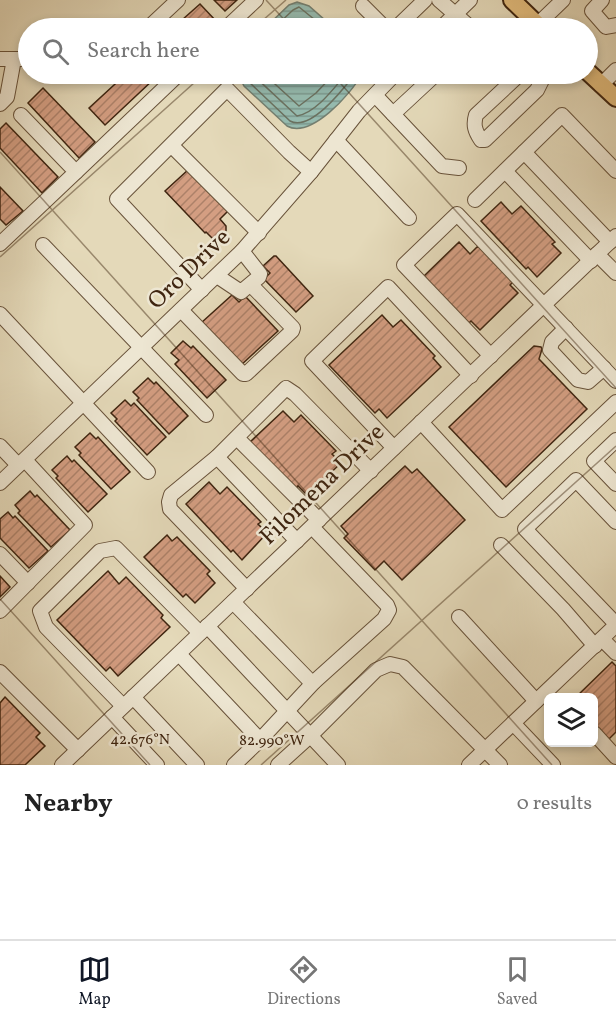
<!DOCTYPE html>
<meta charset="utf-8">
<style>
:root{--surface:#fff;--page:#f2f2f2;--text:#222;--muted:#767676;--line:#e0e0e0;--accent:#111827}
body{margin:0;font-family:Vollkorn,serif;background:var(--page);color:var(--text)}
.controls{position:absolute;right:18px;bottom:18px;display:grid;overflow:hidden;border-radius:9px;box-shadow:0 3px 9px #0003}
.controls button{width:54px;height:54px;display:grid;place-items:center;padding:0;border:0;border-bottom:2px solid var(--line);background:var(--surface);color:var(--text);font:30px sans-serif}
.list{margin:0;padding:0;list-style:none}
h2{display:flex;justify-content:space-between;align-items:center;height:78px;margin:0;padding:0 24px;font-size:26px}
h2 small{font-size:20px;font-weight:400;color:var(--muted)}
.icon{flex:none;width:33px;height:33px;fill:none;stroke:currentColor;stroke-width:2;stroke-linecap:round;stroke-linejoin:round}
.map{position:relative;flex:none;width:616px;height:765px;overflow:hidden}
.search{position:absolute;background:var(--surface);box-shadow:0 3px 9px #0003;left:18px;right:18px;top:18px;height:66px;display:flex;align-items:center;gap:15px;box-sizing:border-box;padding:0 21px;border-radius:33px;color:var(--muted);font-size:22px}
.sheet{height:174px;background:var(--surface)}
nav{display:flex;justify-content:space-around;align-items:center;box-sizing:border-box;height:84px;border-top:2px solid var(--line);background:var(--surface);font-size:16px;color:var(--muted)}
nav a{display:grid;justify-items:center;gap:3px}
nav .on{color:var(--accent)}
.map>svg:first-child{display:block}
.water{fill:url(#water-rules);stroke:#737e6f;stroke-width:1.5}
.lines{fill:none;stroke-linecap:round;stroke-linejoin:round}
.shore{stroke:#6a705f;stroke-width:1.5}
.building{fill:url(#building-hatch);stroke:#3f2510;stroke-width:1.5}
.minor-casing{stroke:#68523a;stroke-width:16}
.major-casing{stroke:#3f2510;stroke-width:20}
.minor{stroke:#ede6d2;stroke-width:14}
.major{stroke:#e2bc7c;stroke-width:16}
.ticks{fill:none;stroke:#3f2510;stroke-width:1.5;stroke-opacity:0.45}
.labels{text-anchor:middle;dominant-baseline:central;stroke-width:5;stroke-linejoin:round;paint-order:stroke}
.street-label{font-size:24px;fill:#3f2510;stroke:#ede6d2}
.ticks-label{font-size:15px;text-anchor:middle;fill:#3f2510;stroke:#ede6d2;stroke-width:5;stroke-linejoin:round;paint-order:stroke}
</style>
<div class="map">
<svg width="616" height="765" viewBox="0 0 616 765">
<defs>
<pattern id="water-rules" width="6" height="5" patternUnits="userSpaceOnUse" patternTransform="scale(1.5)"><rect width="6" height="5" fill="#95baae"/><path d="M0 2.5h6" fill="none" stroke="#7b978c"/></pattern>
<pattern id="building-hatch" width="6" height="6" patternUnits="userSpaceOnUse" patternTransform="scale(1.5)"><rect width="6" height="6" fill="#d49e82"/><path d="M-1 1l2-2M0 6l6-6M5 7l2-2" fill="none" stroke="#ad8169"/></pattern>
</defs>
<rect width="100%" height="100%" fill="#e4d9b9"/>
<filter id="stains"><feTurbulence type="fractalNoise" baseFrequency=".00333" numOctaves="4"/><feColorMatrix values="0 0 0 0 .2 0 0 0 0 .09 0 0 0 0 .02 0 0 0 .5 -.17"/></filter>
<radialGradient id="worn" r=".72"><stop offset=".6" stop-color="#630" stop-opacity="0"/><stop offset="1" stop-color="#630" stop-opacity=".3"/></radialGradient>
<g class="water">
<polygon points="297,2 309,6 334,28 265,28 289,5"/>
<path d="M238 74H362C351 94 311 139 287 126L244 86Z"/>
</g>
<g class="lines">
<g class="shore">
<polyline points="274,28 293,10 299,7 325,28"/>
<path d="M245 74 249 82 290 121C311 132 344 88 355 74"/>
<path d="M252 74 297 116C316 113 334 88 346 74"/>
<polyline points="264,74 299,106 316,93 334,74"/>
</g>
</g>
<g class="building">
<polygon points="214,0 237,0 225,11"/>
<polygon points="200,4 216,21 208,28 173,28"/>
<polygon points="126,74 149,74 154,79 105,125 89,108"/>
<polygon points="43,88 95,142 79,158 28,103"/>
<polygon points="6,123 58,177 42,193 0,148 0,129"/>
<polygon points="189,169 229,210 220,219 226,226 226,231 218,238 213,239 206,232 205,233 165,191"/>
<polygon points="0,187 23,211 6,225 0,219"/>
<polygon points="501,202 512,214 521,206 555,242 552,244 561,253 537,277 528,267 526,269 481,221"/>
<polygon points="459,242 470,254 478,246 513,282 510,285 518,293 480,330 471,321 467,325 422,278"/>
<polygon points="274,256 276,256 313,296 296,312 264,279 270,273 263,266"/>
<polygon points="232,295 239,302 245,296 278,331 240,366 201,323"/>
<polygon points="382,315 393,327 401,320 435,356 433,358 441,367 387,418 379,409 375,413 329,365"/>
<polygon points="183,341 191,348 193,346 226,380 207,398 175,364 179,360 171,353"/>
<polygon points="534,346 541,347 542,349 539,359 587,409 506,487 449,427"/>
<polygon points="148,378 154,384 156,382 188,416 169,434 137,400 139,398 133,392"/>
<polygon points="125,400 131,406 134,403 166,437 147,455 115,421 117,419 111,413"/>
<polygon points="283,411 294,422 301,415 336,451 332,454 341,463 307,495 298,486 295,490 250,442"/>
<polygon points="90,433 96,439 98,437 130,472 111,489 79,455 81,453 75,447"/>
<polygon points="67,456 72,462 74,460 107,494 88,512 56,478 58,476 52,470"/>
<polygon points="405,466 412,473 417,469 465,520 402,580 384,561 375,570 344,538 348,534 341,526"/>
<polygon points="209,482 220,494 227,487 261,522 258,524 267,533 242,560 233,550 231,552 186,504"/>
<polygon points="30,491 35,497 37,495 70,530 51,547 18,513 20,511 15,505"/>
<polygon points="8,512 13,518 15,516 48,551 29,568 0,538 0,519"/>
<polygon points="167,535 172,541 177,537 210,571 207,574 215,583 195,603 186,594 183,597 144,557"/>
<polygon points="108,571 119,584 126,577 163,615 161,618 170,627 118,676 110,667 106,671 57,620"/>
<polygon points="0,576 10,587 0,597"/>
<polygon points="612,662 616,666 616,732 607,741 594,727 594,698 575,698"/>
<polygon points="5,697 40,733 36,737 45,746 25,765 0,765 0,703"/>
</g>
<g class="lines">
<defs>
<g id="minor">
<polyline points="439,0 471,28"/>
<polyline points="602,0 592,11 606,27 616,25"/>
<polyline points="363,6 385,28"/>
<polyline points="537,25 563,0"/>
<polyline points="148,28 178,0"/>
<polyline points="226,28 256,0"/>
<polyline points="396,28 425,0"/>
<polyline points="441,28 470,0"/>
<polyline points="0,59 28,59"/>
<path d="M520 74 476 115C473 125 475 131 481 140H485L537 90 542 80 541 74"/>
<polyline points="601,85 616,70"/>
<polyline points="375,95 442,166 459,168"/>
<polyline points="0,104 7,97 14,59"/>
<polyline points="393,114 436,74"/>
<polyline points="336,140 409,218"/>
<polyline points="172,146 259,233"/>
<polyline points="524,152 610,242"/>
<polyline points="505,171 591,261"/>
<polyline points="76,172 179,74"/>
<polyline points="475,200 562,115 616,171"/>
<polyline points="0,244 76,172 21,115"/>
<polyline points="43,245 206,415"/>
<polyline points="597,254 616,273"/>
<polyline points="217,276 241,292 259,277 260,274 242,251"/>
<polyline points="202,290 117,199 227,89 289,152 311,172"/>
<polyline points="181,310 243,374 246,374 292,331 293,328 251,285"/>
<polyline points="0,314 148,472"/>
<polyline points="566,328 552,342 550,350 578,380 588,382 604,368"/>
<polyline points="491,356 404,265 457,214 616,381"/>
<polyline points="421,422 502,510 616,402"/>
<polyline points="237,438 319,520"/>
<polyline points="616,440 594,461 616,484"/>
<polyline points="0,446 18,465"/>
<polyline points="394,448 312,361 388,287 471,376"/>
<polyline points="217,457 297,541"/>
<polyline points="0,483 242,251 311,172 359,111 395,74"/>
<polyline points="616,522 576,480 525,529 616,624"/>
<polyline points="501,545 563,609 595,646"/>
<polyline points="0,554 28,583"/>
<polyline points="247,589 170,509 169,502 171,495 217,457 286,388 295,394 371,471"/>
<polyline points="233,602 309,680 314,682 384,619 389,610 387,605 312,527"/>
<polyline points="0,611 85,525 25,460"/>
<polyline points="459,617 536,701"/>
<polyline points="207,626 338,765"/>
<polyline points="602,639 616,653"/>
<polyline points="179,654 260,740"/>
<polyline points="0,672 78,750"/>
<polyline points="133,697 197,765"/>
<polyline points="123,706 46,627 40,611 100,551 116,548 200,633"/>
<polyline points="112,717 157,765"/>
<polyline points="513,723 553,765"/>
<polyline points="594,733 616,757"/>
<polyline points="62,765 616,236"/>
<polyline points="234,765 260,740 314,682"/>
<polyline points="278,765 311,735 376,670 390,664 403,667 500,765"/>
<polyline points="469,765 616,625"/>
</g>
<g id="major">
<polyline points="512,0 541,28"/>
<polyline points="588,72 616,98"/>
</g>
</defs>
<use href="#minor" class="minor-casing"/>
<use href="#major" class="major-casing"/>
<use href="#minor" class="minor"/>
<use href="#major" class="major"/>
</g>
<path class="ticks" d="M266 0 292 28M254 28 286 0M332 74 616 388M0 152 552 765M0 257 204 74M0 599 150 765M261 765 616 446"/>
<g class="labels">
<g class="street-label">
<text transform="translate(190 270) rotate(-44)">Oro Drive</text>
<text transform="translate(323 485) rotate(-44)">Filomena Drive</text>
</g>
</g>
<g class="ticks-label">
<text x="140" y="744">42.676°N</text>
<text x="272" y="745">82.990°W</text>
</g>
<rect width="100%" height="100%" filter="url(#stains)"/>
<rect width="100%" height="100%" fill="url(#worn)"/>
</svg>
<div class="controls">
<button><svg class="icon" aria-label="layers" viewBox="0 0 24 24"><path d="M12 4l9 5-9 5-9-5zM3 14l9 5 9-5"/></svg></button>
</div>
<div class="search"><svg class="icon" aria-label="search" viewBox="0 0 24 24"><circle cx="10" cy="10" r="6"/><path d="M15 15l6 6"/></svg>Search here</div>
</div>
<section class="sheet">
<h2>Nearby<small>0 results</small></h2>
<ul class="list">
</ul>
</section>
<nav>
<a class="on"><svg class="icon" aria-label="map" viewBox="0 0 24 24"><path d="M3 6l6-2 6 2 6-2v14l-6 2-6-2-6 2zM9 4v14M15 6v14"/></svg>Map</a>
<a><svg class="icon" aria-label="directions" viewBox="0 0 24 24"><path d="M12 3l9 9-9 9-9-9zM9 14v-3h6M13 9l2 2-2 2"/></svg>Directions</a>
<a><svg class="icon" aria-label="saved" viewBox="0 0 24 24"><path d="M7 4h10v16l-5-4-5 4z"/></svg>Saved</a>
</nav>
